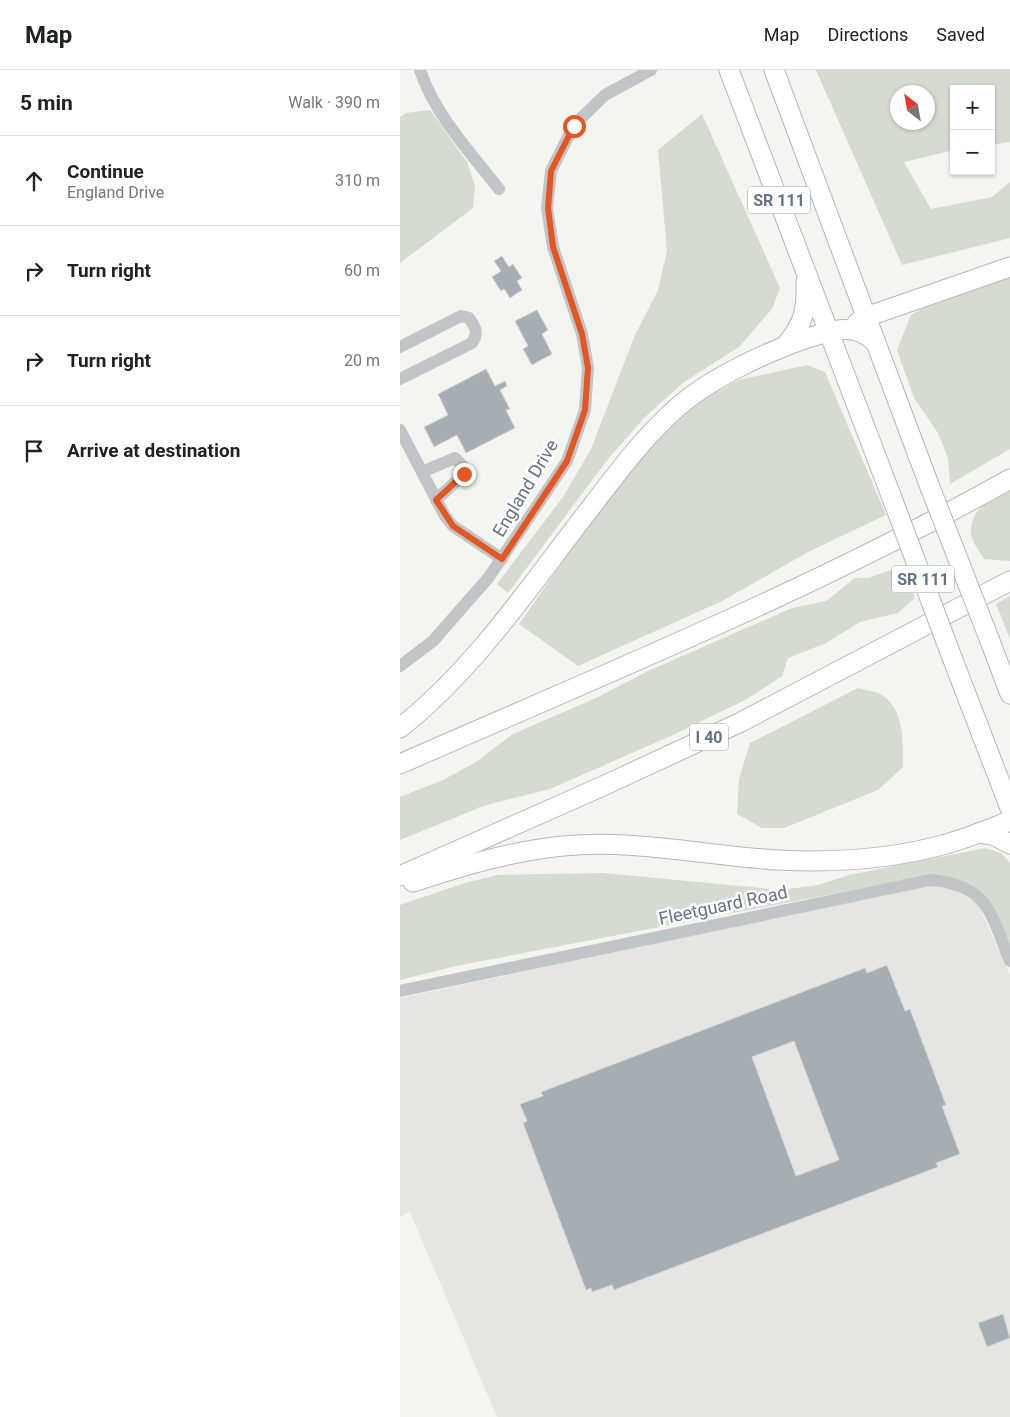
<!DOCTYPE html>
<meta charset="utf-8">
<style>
:root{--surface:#fff;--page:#f6f6f6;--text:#202124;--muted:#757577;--line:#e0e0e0}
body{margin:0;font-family:Roboto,sans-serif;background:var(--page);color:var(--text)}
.controls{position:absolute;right:15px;top:15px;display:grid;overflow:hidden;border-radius:0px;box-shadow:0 1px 4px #0004}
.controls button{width:45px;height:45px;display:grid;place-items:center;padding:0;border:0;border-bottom:1px solid var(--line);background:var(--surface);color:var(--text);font:25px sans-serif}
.compass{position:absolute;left:490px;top:15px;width:45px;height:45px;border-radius:50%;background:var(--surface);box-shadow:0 1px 4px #0004;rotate:329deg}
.stop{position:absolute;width:15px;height:15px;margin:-11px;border:4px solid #e25723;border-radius:50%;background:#fff}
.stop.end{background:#e25723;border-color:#fff;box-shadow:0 1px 5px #0008}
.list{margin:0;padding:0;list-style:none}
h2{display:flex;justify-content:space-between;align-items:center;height:65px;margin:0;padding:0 20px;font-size:21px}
h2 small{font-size:16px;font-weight:400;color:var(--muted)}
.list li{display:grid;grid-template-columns:32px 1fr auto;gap:15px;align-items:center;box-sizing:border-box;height:90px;padding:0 20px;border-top:1px solid var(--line)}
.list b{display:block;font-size:19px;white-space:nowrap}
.list p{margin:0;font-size:16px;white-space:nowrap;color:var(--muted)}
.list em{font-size:16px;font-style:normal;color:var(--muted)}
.icon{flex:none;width:28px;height:28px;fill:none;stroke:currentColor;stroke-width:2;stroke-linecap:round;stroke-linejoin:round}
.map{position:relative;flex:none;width:610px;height:1347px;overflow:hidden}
header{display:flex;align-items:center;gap:30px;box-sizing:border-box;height:70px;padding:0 25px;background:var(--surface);border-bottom:1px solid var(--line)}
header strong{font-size:24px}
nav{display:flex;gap:28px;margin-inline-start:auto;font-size:18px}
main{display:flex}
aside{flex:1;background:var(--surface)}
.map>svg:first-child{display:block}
.built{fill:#e5e6e4}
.green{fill:#d5dbd1;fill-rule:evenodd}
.building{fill:#a6aeb3;stroke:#d5d5d3;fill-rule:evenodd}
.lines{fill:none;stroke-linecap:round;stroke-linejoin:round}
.highway-casing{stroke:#b4b7ba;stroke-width:21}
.minor{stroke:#c1c5c8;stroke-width:12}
.highway{stroke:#fff;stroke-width:19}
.highway-bridge-casing{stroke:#b4b7ba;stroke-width:21;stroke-linecap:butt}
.highway-bridge{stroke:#fff;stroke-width:19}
.route{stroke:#e25723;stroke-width:6}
.labels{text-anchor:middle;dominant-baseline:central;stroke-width:5;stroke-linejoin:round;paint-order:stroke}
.shield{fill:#fff;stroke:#929da7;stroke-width:1}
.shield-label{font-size:16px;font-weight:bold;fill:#637381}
.street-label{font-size:18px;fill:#637381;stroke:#fff}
</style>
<header>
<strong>Map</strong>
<nav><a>Map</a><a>Directions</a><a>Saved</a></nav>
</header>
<main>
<aside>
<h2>5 min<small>Walk · 390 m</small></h2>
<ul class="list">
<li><svg class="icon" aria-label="ahead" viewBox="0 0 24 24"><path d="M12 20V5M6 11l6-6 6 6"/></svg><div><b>Continue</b><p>England Drive</p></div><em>310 m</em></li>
<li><svg class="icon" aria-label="right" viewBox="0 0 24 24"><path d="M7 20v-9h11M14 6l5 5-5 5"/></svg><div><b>Turn right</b></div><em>60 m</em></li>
<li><svg class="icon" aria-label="right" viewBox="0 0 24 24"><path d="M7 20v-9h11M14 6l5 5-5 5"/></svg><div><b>Turn right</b></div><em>20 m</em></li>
<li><svg class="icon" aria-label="arrive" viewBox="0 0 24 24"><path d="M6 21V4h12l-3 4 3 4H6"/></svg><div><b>Arrive at destination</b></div></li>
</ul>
</aside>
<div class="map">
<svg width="610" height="1347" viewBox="0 0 610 1347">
<rect width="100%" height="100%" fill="#f4f4f0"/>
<polygon class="built" points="530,815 557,821 578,834 610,905 610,1347 97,1347 10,1142 0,1147 0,928"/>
<g class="green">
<path d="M416 0H610V72L591 75V19H554V80L504 92 531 139 592 127 610 112V168L502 195ZM498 22H528V52H498Z"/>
<polygon points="30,40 67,92 75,116 73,138 0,193 0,47 6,43"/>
<polygon points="302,44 380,218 372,239 339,277 284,312 245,347 208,389 108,523 97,514 163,427 191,379 235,265 258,220 267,181 258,80"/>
<polygon points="610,201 610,379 550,414 548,388 538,363 514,328 497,280 511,245 565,216"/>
<polygon points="407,295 425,302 486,445 410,481 322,531 178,596 119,554 190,453 261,364 300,331 339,310"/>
<path d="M610 418V491L584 489C580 482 572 472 571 464 569 439 591 429 610 418Z"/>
<polygon points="494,499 507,507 515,528 498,543 460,552 426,573 388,588 382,606 347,629 275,664 150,719 86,735 0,770 0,727 43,710 76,692 113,664 196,628 248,601 392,538 426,531 455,508 468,508"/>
<polygon points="610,526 610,569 596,534"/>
<path d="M458 618C464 620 472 621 478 623 505 636 503 672 503 697L478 720 384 758H362L337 744 339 709 350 673Z"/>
<path d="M585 778 601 783 610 793V875C589 828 588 811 531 805L56 896 0 910V835L65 813 98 805 204 803 381 820 418 815 449 805Z"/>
</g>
<g class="building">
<polygon points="102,186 109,197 113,194 122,208 117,211 122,220 110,228 104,219 101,221 92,207 101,201 94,191"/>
<polygon points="137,240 148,260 142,264 152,284 132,295 123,279 128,276 115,251"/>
<polygon points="86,299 95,316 105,311 107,316 100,320 110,339 106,340 115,358 66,383 57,365 34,377 24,357 48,345 38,324"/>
<path d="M487 895 505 941 510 939 546 1035 542 1036 560 1084 536 1093 538 1097 214 1220 212 1215 192 1222 191 1218 186 1220 123 1053 127 1051 120 1034 143 1026 141 1022 465 898 467 903ZM394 971 439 1090 396 1106 352 987Z"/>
<polygon points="603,1244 610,1268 587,1277 578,1253"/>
</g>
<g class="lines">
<defs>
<g id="highway">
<polyline points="329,0 492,428"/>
<polyline points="374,0 528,412"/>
<polyline points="457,253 466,247 610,197"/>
<path d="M386 275C404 253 407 240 406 211"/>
<polyline points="590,571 610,624"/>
<polyline points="553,590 610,738"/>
<path d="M0 658C77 597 132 513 192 436 222 397 251 357 290 327 321 304 369 281 405 269 429 261 454 251 475 272"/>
<path d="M0 694C205 604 414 519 610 409"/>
<polyline points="578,763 593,765 610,774"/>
<polyline points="0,806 203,716 341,652 610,511"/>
<path d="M13 812C63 796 111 781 163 776 234 769 307 786 378 790 433 793 492 789 546 774 568 768 589 759 610 751"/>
</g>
</defs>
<use href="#highway" class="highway-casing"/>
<g class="minor">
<path d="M20 0C35 45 70 82 99 119"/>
<path d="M0 277 61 246 69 248C75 256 79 263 72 273L0 309"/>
<polyline points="0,360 45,446 53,456 102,489"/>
<polyline points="22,402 55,388 63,396 64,404 36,430"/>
<polyline points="0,596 33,571 89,507 167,391 185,340 188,298 182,264 153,177 147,138 151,101 174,55 205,25 251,0"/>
<path d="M0 921 530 810C589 815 590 843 610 891"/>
</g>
<use href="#highway" class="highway"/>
<defs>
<g id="highway-bridge">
<polyline points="528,412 590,571"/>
<polyline points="492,428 553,590"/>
</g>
</defs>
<use href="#highway-bridge" class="highway-bridge-casing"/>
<use href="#highway-bridge" class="highway-bridge"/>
</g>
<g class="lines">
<polyline class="route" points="64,404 36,430 53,456 102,489 167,391 185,340 188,298 182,264 153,177 148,138 151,101 174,56"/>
</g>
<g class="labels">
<g class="shield">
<rect x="348" y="116.5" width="62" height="27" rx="4"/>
<rect x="492" y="495.5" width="62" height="27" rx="4"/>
<rect x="290" y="653.5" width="38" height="27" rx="4"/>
</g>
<g class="shield-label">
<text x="379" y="130">SR 111</text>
<text x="523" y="509">SR 111</text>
<text x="309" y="667">I 40</text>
</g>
<g class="street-label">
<text transform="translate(125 418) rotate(-59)">England Drive</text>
<text transform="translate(323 835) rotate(-12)">Fleetguard Road</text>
</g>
</g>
</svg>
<div class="controls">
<button>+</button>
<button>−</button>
</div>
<svg class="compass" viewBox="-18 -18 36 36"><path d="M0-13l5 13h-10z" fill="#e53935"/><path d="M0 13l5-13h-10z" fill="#757577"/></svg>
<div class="stop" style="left:174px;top:56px"></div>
<div class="stop end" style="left:64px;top:404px"></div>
</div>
</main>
